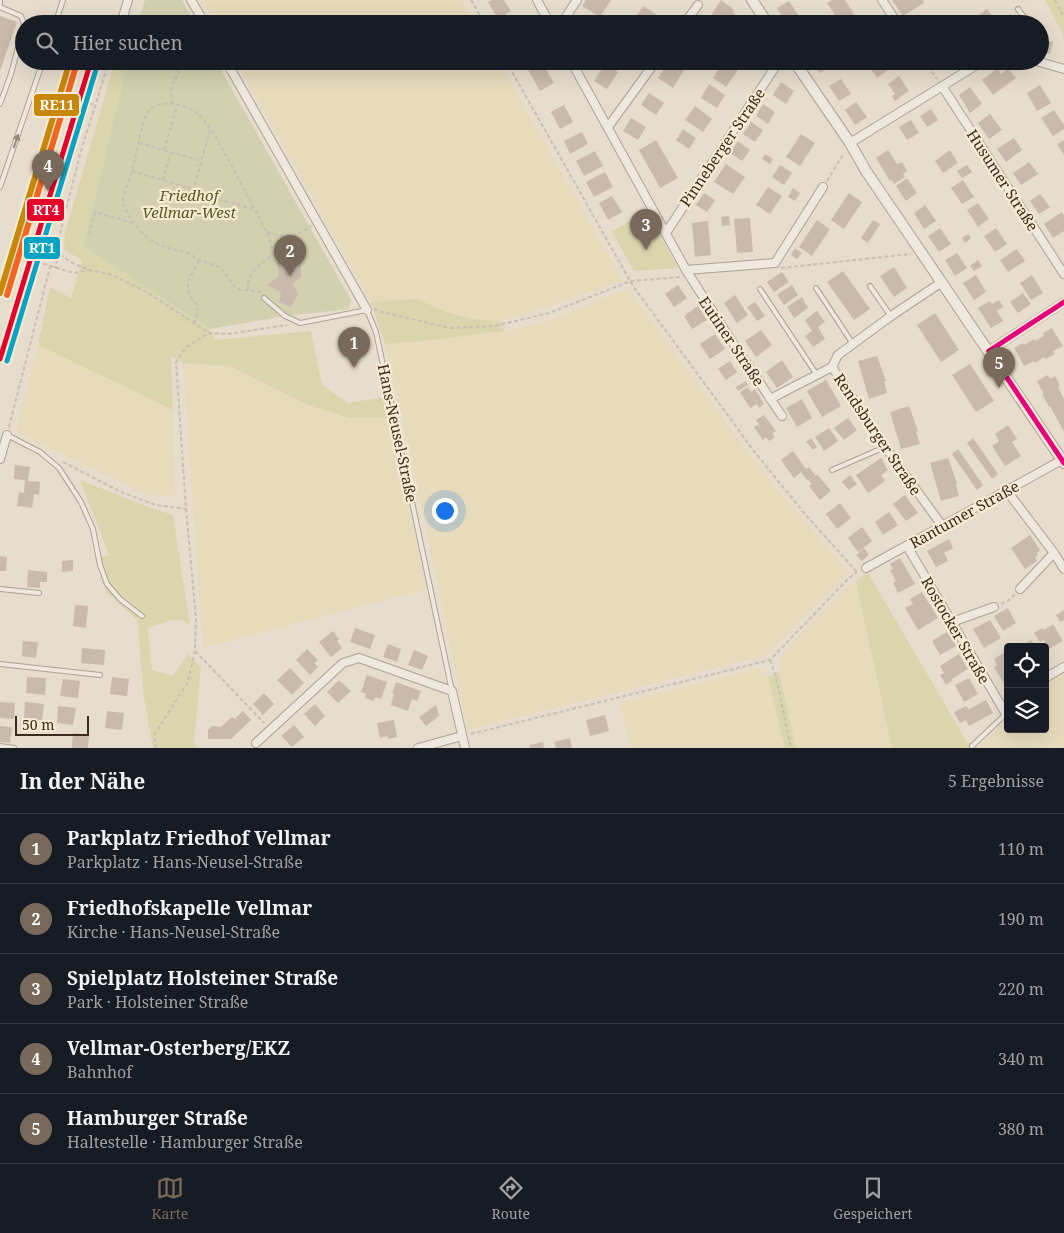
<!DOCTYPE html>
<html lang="de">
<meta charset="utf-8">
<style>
:root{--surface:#171b24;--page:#20242c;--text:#f1f3f6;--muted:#9ea1a6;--line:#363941;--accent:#78695a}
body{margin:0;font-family:"Noto Serif",serif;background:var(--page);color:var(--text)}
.controls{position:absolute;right:15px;bottom:15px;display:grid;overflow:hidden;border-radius:5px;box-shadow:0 5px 20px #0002}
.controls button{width:45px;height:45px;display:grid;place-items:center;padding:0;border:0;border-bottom:1px solid var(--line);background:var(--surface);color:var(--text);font:25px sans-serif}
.scale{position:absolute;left:15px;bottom:12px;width:74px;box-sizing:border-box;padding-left:5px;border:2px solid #3c2a1d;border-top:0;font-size:14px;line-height:18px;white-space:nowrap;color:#3c2a1d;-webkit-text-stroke:4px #f8ebd3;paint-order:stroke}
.you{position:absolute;left:444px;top:510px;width:18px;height:18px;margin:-12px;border:4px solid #fff;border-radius:50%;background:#1a73e8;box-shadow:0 0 0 8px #1a73e833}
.badge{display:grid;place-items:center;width:32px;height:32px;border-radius:50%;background:var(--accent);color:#fff;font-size:16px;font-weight:700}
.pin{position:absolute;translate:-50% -41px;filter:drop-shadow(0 1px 2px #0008)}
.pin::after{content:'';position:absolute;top:26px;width:18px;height:15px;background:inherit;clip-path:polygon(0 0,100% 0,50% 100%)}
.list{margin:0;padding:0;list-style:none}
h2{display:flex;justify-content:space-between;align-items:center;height:65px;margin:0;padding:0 20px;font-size:21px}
h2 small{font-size:16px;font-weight:400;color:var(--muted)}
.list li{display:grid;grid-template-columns:32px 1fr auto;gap:15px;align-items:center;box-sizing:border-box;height:70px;padding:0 20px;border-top:1px solid var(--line)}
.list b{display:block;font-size:19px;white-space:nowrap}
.list p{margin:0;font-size:16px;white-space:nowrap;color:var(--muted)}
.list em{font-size:16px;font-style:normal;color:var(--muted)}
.icon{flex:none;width:28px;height:28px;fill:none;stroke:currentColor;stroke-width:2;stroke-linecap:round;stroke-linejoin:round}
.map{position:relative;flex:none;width:1064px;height:748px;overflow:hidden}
.search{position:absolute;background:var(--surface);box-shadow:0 5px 20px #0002;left:15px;right:15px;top:15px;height:55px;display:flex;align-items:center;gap:12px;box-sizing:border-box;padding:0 18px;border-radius:28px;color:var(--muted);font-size:19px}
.sheet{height:415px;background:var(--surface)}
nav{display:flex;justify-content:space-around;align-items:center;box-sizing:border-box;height:70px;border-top:1px solid var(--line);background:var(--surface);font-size:14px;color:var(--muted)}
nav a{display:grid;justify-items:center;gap:2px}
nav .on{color:var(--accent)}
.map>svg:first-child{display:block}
.farmland{fill:#e7dbbc}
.green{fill:#d9d6ae}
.cemetery{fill:#d2d0ae}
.building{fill:#cabaad}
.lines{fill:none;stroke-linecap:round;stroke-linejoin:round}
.service-casing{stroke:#aca296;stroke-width:6}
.minor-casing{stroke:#aca296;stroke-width:10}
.tertiary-casing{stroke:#aca296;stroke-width:12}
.path{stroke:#c7bfb6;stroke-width:2;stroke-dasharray:4 2.5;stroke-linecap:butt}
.service{stroke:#eee8df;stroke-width:4}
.minor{stroke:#eee8df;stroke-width:8}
.tertiary{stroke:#eee8df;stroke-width:10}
.bus-1-casing{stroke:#f8ebd3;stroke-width:9}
.bus-1{stroke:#e5007d;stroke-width:5}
.rail-1-casing{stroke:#f8ebd3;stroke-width:10}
.rail-2-casing{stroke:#f8ebd3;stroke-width:10}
.rail-1{stroke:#c88707;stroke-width:6}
.rail-2{stroke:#f26522;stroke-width:6}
.tram-1-casing{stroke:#f8ebd3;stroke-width:9}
.tram-2-casing{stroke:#f8ebd3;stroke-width:9}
.tram-1{stroke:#e4002b;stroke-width:5}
.tram-2{stroke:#03a3c5;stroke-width:5}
.oneway{fill:#95897e}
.labels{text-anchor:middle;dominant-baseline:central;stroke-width:4.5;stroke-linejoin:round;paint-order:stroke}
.street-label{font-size:15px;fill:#3c2a1d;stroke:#f8ebd3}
.park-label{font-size:15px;font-style:italic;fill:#505a22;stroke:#f8ebd3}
.line-badge{stroke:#f8ebd3;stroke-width:2}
.badge-label{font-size:14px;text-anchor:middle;font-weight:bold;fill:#fff}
</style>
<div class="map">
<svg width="1064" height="748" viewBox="0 0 1064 748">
<rect width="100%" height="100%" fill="#e6ddcc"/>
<g class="farmland">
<polygon points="201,0 462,0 476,24 215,24"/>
<polygon points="236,61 498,61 623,280 547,307 500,321 474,319 446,312 417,299 371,302"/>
<polygon points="628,288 739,440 779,491 849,572 773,649 764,656 468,730 404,425 385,344 424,341 504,331 534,325 563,315"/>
<polygon points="38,345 173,410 175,497 148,495 18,433 17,425"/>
<polygon points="183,363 230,366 308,405 349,418 389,418 427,589 203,648"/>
<polygon points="856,582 892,748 796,748 779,671 782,655 799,635 850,585"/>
<polygon points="760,668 768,677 785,748 630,748 620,703"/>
<polygon points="1064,672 1064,748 977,748 1008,719 1008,729 1045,729 1045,684"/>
</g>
<g class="green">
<polygon points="1045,0 1064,0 1064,43 1063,34"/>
<polygon points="115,61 128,61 83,246 210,329 215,340 311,331 322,385 348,403 384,397 389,418 349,418 308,405 230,366 183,363 171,356 173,410 38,345 50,287 71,298 82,260 64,250 65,233"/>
<polygon points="647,210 678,268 634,271 612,232"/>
<polygon points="417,299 446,312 474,319 500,321 504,331 424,341 385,344 371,302"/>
<polygon points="80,480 146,506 173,515 190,625 182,620 172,620 148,628 152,670 173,676 188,654 201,667 194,743 197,748 153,748 143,692 138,621 106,592 95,559 109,555"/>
<polygon points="868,573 967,742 978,747 977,748 892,748 856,582 863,575"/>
<polygon points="779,671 796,748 785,748 768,677"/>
</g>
<g class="cemetery">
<polygon points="145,0 182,0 195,24 138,24"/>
<polygon points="128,61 216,61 351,300 349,309 285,316 210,329 83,246"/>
</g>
<g class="building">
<polygon points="492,0 504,0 511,11 498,19 488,2"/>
<polygon points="586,0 611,0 600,17 582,6"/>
<polygon points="721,0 732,8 735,16 731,24 720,24 710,17"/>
<polygon points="832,0 845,0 854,14 840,22 827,3"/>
<polygon points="892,0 923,0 924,3 903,16"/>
<polygon points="789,1 799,16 787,24 777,8"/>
<polygon points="643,6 656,14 649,24 635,24 633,22"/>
<polygon points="987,9 996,20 991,24 983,24 977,16"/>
<polygon points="0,16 17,22 0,71"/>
<polygon points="583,17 594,24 579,24"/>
<polygon points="1040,39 1053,42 1050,54 1040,51"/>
<polygon points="669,61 684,70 673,88 658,78"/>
<polygon points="724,61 738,70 726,87 713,78"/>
<polygon points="812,61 829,61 831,65 820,73"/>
<polygon points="869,61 883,61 888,70 877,78 867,63"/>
<polygon points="542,62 554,83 540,91 528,70"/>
<polygon points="605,64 618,72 607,89 594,81"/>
<polygon points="998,68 1001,74 1008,69 1016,78 993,95 982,80"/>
<polygon points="899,76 909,91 895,101 892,96 895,94 888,84"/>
<polygon points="841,79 851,94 839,101 829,86"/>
<polygon points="781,82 794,91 786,104 773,95"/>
<polygon points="709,84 725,95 717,108 701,98"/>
<polygon points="1040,85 1051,103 1037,111 1027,93"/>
<polygon points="970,87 982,104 970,113 959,95"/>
<polygon points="649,93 664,103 656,115 641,105"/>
<polygon points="856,102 867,117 855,125 845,110"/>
<polygon points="763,104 775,112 768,124 756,116"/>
<polygon points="564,105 573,122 560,129 551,112"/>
<polygon points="695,106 712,119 703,132 685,120"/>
<polygon points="931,109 938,120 927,127 920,116"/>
<polygon points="1054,110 1064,125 1064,129 1053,136 1041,118"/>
<polygon points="990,114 1002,130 989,139 978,123"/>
<polygon points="631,118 646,127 638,140 623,131"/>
<polygon points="911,120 919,133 907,140 899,127"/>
<polygon points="751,122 763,130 755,142 743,134"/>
<polygon points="683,129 696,138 689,149 676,140"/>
<polygon points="582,132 588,144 570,154 564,141"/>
<polygon points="801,134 815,143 800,166 786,157"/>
<polygon points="1014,138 1022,150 1006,162 997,149"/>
<polygon points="656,140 678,178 660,188 639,150"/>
<polygon points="1064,140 1064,155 1057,144"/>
<polygon points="738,141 750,150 742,161 730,153"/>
<polygon points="888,150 897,164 902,162 907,171 903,174 905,177 894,184 892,180 890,181 876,158"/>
<polygon points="950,150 958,163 943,173 935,161"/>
<polygon points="595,151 603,166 584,176 576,161"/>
<polygon points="765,154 773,159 770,164 762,159"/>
<polygon points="1029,162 1038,174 1021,185 1013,173"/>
<polygon points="726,164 745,177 733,194 714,182"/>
<polygon points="780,165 792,173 784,185 772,177"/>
<polygon points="967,165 972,172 962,178 957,171"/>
<polygon points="605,172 613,187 594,197 586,182"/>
<polygon points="907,178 917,193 906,201 896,186"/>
<polygon points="963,180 974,197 962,204 951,188"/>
<polygon points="768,187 782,196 770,214 756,205"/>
<polygon points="793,188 800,193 795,201 788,197"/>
<polygon points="704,193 715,200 707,212 696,205"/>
<polygon points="849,193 862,202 844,229 831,220"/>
<polygon points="1040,194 1050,207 1039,214 1030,201"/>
<polygon points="612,196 622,212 608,220 599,203"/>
<polygon points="978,203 989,219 978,227 967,210"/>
<polygon points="925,205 936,221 924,229 914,213"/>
<polygon points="1062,212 1064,216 1064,231 1053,238 1044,224"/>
<polygon points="729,216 730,225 722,226 721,217"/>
<polygon points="750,218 753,252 737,253 734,219"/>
<polygon points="817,220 830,229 812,256 799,247"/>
<polygon points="873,220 880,224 868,243 861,238"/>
<polygon points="708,221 711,255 695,257 692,223"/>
<polygon points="940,228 951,244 939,252 928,236"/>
<polygon points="996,228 1007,244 995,252 984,236"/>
<polygon points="968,234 971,238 965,243 962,238"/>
<polygon points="795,248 802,253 797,259 791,255"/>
<polygon points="1017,249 1025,261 1008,272 1000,260"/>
<polygon points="957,253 967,268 955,276 945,260"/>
<polygon points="285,258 293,260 301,265 301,277 294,282 293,285 298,294 291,307 279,302 281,292 267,285 278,277 279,274 278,265 275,264"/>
<polygon points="978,260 982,266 974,271 970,266"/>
<polygon points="894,267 907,288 894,297 880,276"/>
<polygon points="843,271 870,309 854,320 827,282"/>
<polygon points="782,272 789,282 774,292 767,282"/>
<polygon points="976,275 986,292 974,300 963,283"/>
<polygon points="1032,275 1043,293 1031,300 1020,283"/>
<polygon points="678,285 687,298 674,307 665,294"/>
<polygon points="792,285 798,295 784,305 777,295"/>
<polygon points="1023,293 1031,304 1018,313 1010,302"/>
<polygon points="735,295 748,315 737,323 724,303"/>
<polygon points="802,297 808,308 794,318 787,307"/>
<polygon points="999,300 1003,307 997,311 1003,321 991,328 978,308 990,301 992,304"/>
<polygon points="755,302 765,316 757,321 747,307"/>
<polygon points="698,306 707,320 692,329 684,316"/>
<polygon points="817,311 825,322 818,327 825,339 813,347 805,336 812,331 805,320"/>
<polygon points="935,313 959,350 941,362 917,325"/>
<polygon points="1052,328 1063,346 1053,351 1055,354 1046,359 1044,357 1035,363 1034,361 1024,366 1014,348 1023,343 1024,345 1034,339 1035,341 1044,336 1043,333"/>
<polygon points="761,330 772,345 756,357 745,341"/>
<polygon points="715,334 725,349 710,359 700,344"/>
<polygon points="877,356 886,381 884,381 887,393 869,399 858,361"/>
<polygon points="782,360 793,377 777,388 766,372"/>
<polygon points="730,361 737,372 726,380 718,369"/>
<polygon points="970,364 994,401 976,412 952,375"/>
<polygon points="1048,375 1050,379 1055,376 1060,386 1058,387 1064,399 1064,432 1050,406 1049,407 1042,394 1044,394 1037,381"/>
<polygon points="826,380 841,406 822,417 807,391"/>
<polygon points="746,381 748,385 738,391 736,387"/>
<polygon points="748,387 751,392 755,389 764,404 759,408 757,404 750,408 740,392"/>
<polygon points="802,399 812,418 797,427 786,408"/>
<polygon points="909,406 918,431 916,432 920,444 901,449 890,412"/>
<polygon points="764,415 776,431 772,433 775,437 769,441 766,437 763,440 754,427 758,425 759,427 760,426 756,420"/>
<polygon points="848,418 857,430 844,440 834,428"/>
<polygon points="1008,425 1017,439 1012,442 1021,456 1005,466 992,446 999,441 995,434"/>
<polygon points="829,428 838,441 824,451 815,437"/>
<polygon points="811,438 817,447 813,450 806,442"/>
<polygon points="973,438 998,474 992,479 967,443"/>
<polygon points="958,449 983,485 977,490 952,454"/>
<polygon points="793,451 806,469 809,467 816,476 817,474 831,491 820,500 809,486 812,484 809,481 814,477 808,481 801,472 794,478 781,460"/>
<polygon points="881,458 888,470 881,475 885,481 868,493 856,475"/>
<polygon points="948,458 957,483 956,484 959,496 941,501 930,463"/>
<polygon points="15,465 30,467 28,481 40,482 39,495 34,494 32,508 17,506 19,492 24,493 25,480 14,479"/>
<polygon points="850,475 857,484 849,490 842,482"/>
<polygon points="905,495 918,513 906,521 893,504"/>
<polygon points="840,503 851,518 837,529 826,514"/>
<polygon points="889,512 898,525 883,535 875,522"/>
<polygon points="862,527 872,541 858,552 848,538"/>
<polygon points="1030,535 1040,550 1037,553 1038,555 1035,558 1037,561 1025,569 1011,548"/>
<polygon points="949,539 953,548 944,553 948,561 936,567 927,551"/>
<polygon points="864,548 869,555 862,561 856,555"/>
<polygon points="0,556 7,557 6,571 0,571"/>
<polygon points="900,558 915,584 898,593 893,583 896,581 890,570 893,569 890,564"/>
<polygon points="73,560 73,571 62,572 62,561"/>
<polygon points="28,570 47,572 47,582 40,582 40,588 27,587"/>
<polygon points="922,592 938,618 918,630 905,608 913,604 910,599"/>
<polygon points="75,605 88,606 86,628 73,626"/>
<polygon points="1008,608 1016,623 1003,631 994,616"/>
<polygon points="1064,610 1064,620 1060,622 1056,615"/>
<polygon points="990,620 1001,638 984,648 973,629"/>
<polygon points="1053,624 1063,641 1049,649 1044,640 1040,642 1034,633 1042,628 1044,630"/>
<polygon points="355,628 375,635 370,649 350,642"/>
<polygon points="333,631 339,639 337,641 342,648 331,657 319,642"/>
<polygon points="947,632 956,646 940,655 932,641"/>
<polygon points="1031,640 1035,647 1020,647"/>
<polygon points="23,641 38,642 36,658 22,656"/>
<polygon points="388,644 401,649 397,662 383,657"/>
<polygon points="82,648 105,650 104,665 81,663"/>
<polygon points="307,649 318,660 314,663 318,667 310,675 296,660"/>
<polygon points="414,650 428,656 422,670 408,665"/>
<polygon points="1005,652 1008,656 1008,679 1003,682 994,667 997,665 994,659"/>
<polygon points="959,654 968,669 952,679 953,680 946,685 940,675 944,673 940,666"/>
<polygon points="290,668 304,683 292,695 277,680"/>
<polygon points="367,675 387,682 381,699 375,697 374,701 365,698 366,694 361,692"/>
<polygon points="27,677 46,678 45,695 26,693"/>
<polygon points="112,677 129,679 127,696 110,694"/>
<polygon points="969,678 978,694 964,702 955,685"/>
<polygon points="63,679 80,681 78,698 60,696"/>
<polygon points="339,680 351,691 338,703 327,692"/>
<polygon points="396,682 421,691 417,701 412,699 408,711 391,705 394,694 392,693"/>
<polygon points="264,693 274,704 263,715 253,704"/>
<polygon points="986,700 993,713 969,726 966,720 960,723 954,712 966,706 969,709"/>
<polygon points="0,702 15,703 14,719 0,718"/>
<polygon points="25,702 44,704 42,720 24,719"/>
<polygon points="315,704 325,716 315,726 304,714"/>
<polygon points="436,705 439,716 426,726 419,717"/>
<polygon points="58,706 76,708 73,725 57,723"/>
<polygon points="107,711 124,713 122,730 105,728"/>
<polygon points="243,711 251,720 231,739 208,739 208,730 212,726 221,727 232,717 235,719"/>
<polygon points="605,715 609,731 590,736 586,720"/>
<polygon points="394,720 397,737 388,739 388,736 380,738 377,723"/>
<polygon points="294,725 304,737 292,747 281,736"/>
<polygon points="0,726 12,727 10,743 0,742"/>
<polygon points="73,733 89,735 88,748 72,748"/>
<polygon points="570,738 572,748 556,748 554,742"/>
<polygon points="543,742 544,748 530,748 529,745"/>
</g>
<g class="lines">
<defs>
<g id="service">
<polyline points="0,1 0,4"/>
<polyline points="0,7 21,16 24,24"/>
<polyline points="1018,9 1029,24"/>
<polyline points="55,24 63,0"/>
<polyline points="0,104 11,74 24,25"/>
<polyline points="0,187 43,61"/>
<polyline points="870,286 890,315"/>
<polyline points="816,288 853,344"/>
<polyline points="760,289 817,375"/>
<polyline points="264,298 285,316 300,323 367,310 376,332 452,691"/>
<polyline points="7,435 40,452 59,468 81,502 93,529 100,565 107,584 120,599 142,616"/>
<polyline points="832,470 885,447"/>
<polyline points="0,589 39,593"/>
<polyline points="0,664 100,675"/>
<polyline points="0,746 14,748"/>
<polyline points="972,746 1006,714"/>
</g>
<g id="minor">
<polyline points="191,0 205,24"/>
<polyline points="537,0 550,24"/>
<polyline points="882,0 898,24"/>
<polyline points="121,24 128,0"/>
<polyline points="561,24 577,0"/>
<polyline points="684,24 698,5"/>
<polyline points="226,61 367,310"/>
<polyline points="571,61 686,270 725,331 782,416"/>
<polyline points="1036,61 1064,69"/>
<polyline points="942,86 1064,274"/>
<polyline points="608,127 656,61"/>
<polyline points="850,143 983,61"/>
<polyline points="666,233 779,61"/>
<polyline points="686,270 775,263 823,187"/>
<polyline points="942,282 891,316 838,355 832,367 885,447 943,527"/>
<polyline points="989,351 1064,302"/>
<polyline points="770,399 832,367"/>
<polyline points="0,459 7,435"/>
<polyline points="1007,491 1054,553 1064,569"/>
<polyline points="907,546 1006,714 1008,712"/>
<polyline points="866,568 1062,460"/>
<polyline points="1020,589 1054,553"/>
<polyline points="952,622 994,607"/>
<polyline points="1045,678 1064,667"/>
<polyline points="256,743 343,663 359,658 452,691 465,748"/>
<polyline points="418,748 462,736"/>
</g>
<g id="tertiary">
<polyline points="752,0 768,24"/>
<polyline points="794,61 850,143 866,171 1064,463"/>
</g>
</defs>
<use href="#service" class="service-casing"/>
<use href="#minor" class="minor-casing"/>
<use href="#tertiary" class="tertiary-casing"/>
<g class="path">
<polyline points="471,0 485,24"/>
<polyline points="1055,0 1064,17"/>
<polyline points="109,61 81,151 58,241 59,254 71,262 89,270 113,275 148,293 209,333 228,334 287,325"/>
<polyline points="506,61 633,286 754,451 804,513 857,572"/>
<polyline points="924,61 937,79"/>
<polyline points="172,104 171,93 172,85 179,72 175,64 172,61"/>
<polyline points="73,142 75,143 88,103 95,105"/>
<polyline points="139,143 202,161"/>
<polyline points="164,150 177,105"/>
<polyline points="132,171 189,188 199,194 253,209"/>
<polyline points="163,180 171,152"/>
<polyline points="827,181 844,153"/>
<polyline points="193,191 210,130"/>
<path d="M267 232C288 239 292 238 311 226"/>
<polyline points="89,234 95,212 133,223"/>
<polyline points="40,248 59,254 55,268"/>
<polyline points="18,256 26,230 30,232"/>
<polyline points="18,261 19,256"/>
<polyline points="37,262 74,273 89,270"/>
<polyline points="781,268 911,254"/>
<path d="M248 290H241L235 287 224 272 217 266 199 260 188 253 162 246 149 239 139 230 129 216 123 204V197L132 171 144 119C146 115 147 112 151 109 163 99 185 104 197 113 204 119 209 127 215 135L267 232 270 240 273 255"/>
<path d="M261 292 248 290C247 271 259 265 273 255L290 258 301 262"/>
<polyline points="374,309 382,312 450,328 495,326 549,313 631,281 680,277"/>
<path d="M194 324C205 297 188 305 188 286 188 276 196 269 199 260"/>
<polyline points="9,427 50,267"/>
<polyline points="63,462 121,492 156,505 186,509"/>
<polyline points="1001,604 1008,601 1015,594"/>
<polyline points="195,651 264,723"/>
<polyline points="770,660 776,677 791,748"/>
<polyline points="471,734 770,660 848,579 857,572"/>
<polyline points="156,748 154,735 188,682 195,651 196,618 186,509 176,362 185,348 209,333"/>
</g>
<use href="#service" class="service"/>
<use href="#minor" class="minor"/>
<use href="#tertiary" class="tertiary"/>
<defs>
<g id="bus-1">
<polyline points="989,351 1064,463"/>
<polyline points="989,351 1064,302"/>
</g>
</defs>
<use href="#bus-1" class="bus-1-casing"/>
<use href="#bus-1" class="bus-1"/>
<defs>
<polyline id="rail-1" points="0,293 70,61"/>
<polyline id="rail-2" points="7,295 77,63"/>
</defs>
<use href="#rail-1" class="rail-1-casing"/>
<use href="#rail-2" class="rail-2-casing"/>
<use href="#rail-1" class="rail-1"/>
<use href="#rail-2" class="rail-2"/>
<defs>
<polyline id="tram-1" points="0,359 91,61"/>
<polyline id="tram-2" points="7,361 98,63"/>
</defs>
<use href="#tram-1" class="tram-1-casing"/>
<use href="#tram-2" class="tram-2-casing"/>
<use href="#tram-1" class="tram-1"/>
<use href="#tram-2" class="tram-2"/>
</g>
<defs><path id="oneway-solid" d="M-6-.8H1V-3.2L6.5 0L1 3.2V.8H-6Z" transform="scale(1.25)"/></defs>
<use class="oneway" href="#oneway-solid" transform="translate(16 141) rotate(-71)"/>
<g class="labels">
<g class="street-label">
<text transform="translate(722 147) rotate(-56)">Pinneberger Straße</text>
<text transform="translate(1003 180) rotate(57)">Husumer Straße</text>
<text transform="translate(732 341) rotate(56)">Eutiner Straße</text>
<text transform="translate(398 433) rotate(78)">Hans-Neusel-Straße</text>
<text transform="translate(878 434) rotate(56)">Rendsburger Straße</text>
<text transform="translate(964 514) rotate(-29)">Rantumer Straße</text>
<text transform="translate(956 630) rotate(60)">Rostocker Straße</text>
</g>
<g class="park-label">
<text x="189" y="195">Friedhof<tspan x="189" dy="17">Vellmar-West</tspan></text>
</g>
</g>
<g class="line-badge">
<rect x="33" y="93" width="47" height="24" rx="5" fill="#c88707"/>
<rect x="26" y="198" width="39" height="24" rx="5" fill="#e4002b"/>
<rect x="23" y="236" width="38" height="24" rx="5" fill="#03a3c5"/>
</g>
<g class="badge-label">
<text x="57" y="110">RE11</text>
<text x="46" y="215">RT4</text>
<text x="42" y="253">RT1</text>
</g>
</svg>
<div class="controls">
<button><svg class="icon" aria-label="locate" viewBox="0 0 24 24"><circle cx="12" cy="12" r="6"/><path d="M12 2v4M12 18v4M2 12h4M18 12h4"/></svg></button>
<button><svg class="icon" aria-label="layers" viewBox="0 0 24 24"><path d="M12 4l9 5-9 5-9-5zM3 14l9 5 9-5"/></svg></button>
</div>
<div class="scale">50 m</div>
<div class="you"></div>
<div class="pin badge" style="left:354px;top:368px">1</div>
<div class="pin badge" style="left:290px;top:276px">2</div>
<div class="pin badge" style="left:646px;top:250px">3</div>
<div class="pin badge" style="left:48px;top:191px">4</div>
<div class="pin badge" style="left:999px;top:388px">5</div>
<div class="search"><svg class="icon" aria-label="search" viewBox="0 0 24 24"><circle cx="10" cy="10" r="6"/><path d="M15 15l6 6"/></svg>Hier suchen</div>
</div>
<section class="sheet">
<h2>In der Nähe<small>5 Ergebnisse</small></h2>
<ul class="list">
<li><span class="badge">1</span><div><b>Parkplatz Friedhof Vellmar</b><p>Parkplatz · Hans-Neusel-Straße</p></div><em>110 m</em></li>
<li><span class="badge">2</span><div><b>Friedhofskapelle Vellmar</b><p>Kirche · Hans-Neusel-Straße</p></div><em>190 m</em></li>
<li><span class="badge">3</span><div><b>Spielplatz Holsteiner Straße</b><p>Park · Holsteiner Straße</p></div><em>220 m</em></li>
<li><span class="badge">4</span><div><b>Vellmar-Osterberg/EKZ</b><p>Bahnhof</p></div><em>340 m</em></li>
<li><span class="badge">5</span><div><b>Hamburger Straße</b><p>Haltestelle · Hamburger Straße</p></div><em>380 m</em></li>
</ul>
</section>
<nav>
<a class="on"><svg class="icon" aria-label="map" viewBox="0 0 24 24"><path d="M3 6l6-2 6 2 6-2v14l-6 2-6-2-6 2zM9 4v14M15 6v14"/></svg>Karte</a>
<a><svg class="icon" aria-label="directions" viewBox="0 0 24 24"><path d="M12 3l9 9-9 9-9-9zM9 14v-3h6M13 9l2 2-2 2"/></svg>Route</a>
<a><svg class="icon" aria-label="saved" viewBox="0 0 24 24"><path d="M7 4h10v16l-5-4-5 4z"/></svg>Gespeichert</a>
</nav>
